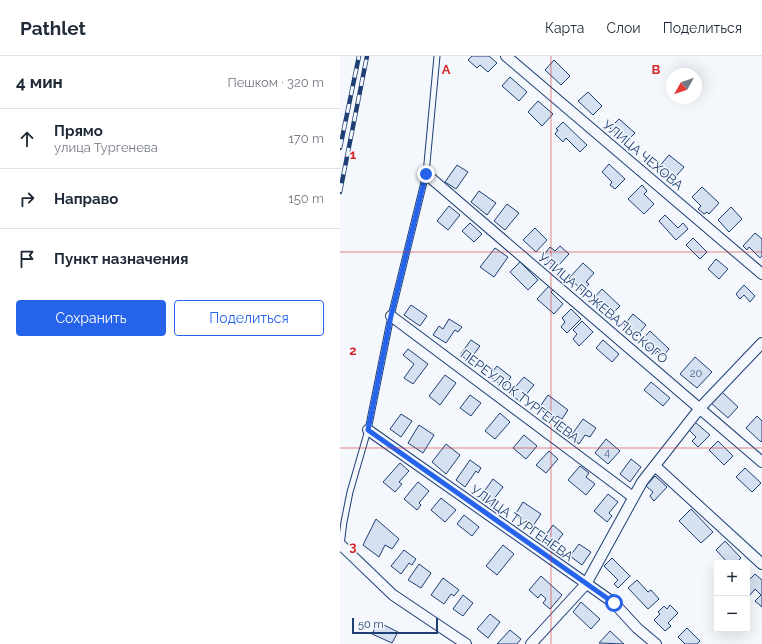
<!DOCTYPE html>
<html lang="ru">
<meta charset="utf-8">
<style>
:root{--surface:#fff;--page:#f6f6f7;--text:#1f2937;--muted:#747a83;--line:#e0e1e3;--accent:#2563eb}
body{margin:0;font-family:Raleway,sans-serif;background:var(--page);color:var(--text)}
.controls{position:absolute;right:12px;bottom:12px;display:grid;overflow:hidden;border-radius:4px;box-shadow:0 4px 16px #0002}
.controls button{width:36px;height:36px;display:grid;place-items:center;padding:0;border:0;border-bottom:1px solid var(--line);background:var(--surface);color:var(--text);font:20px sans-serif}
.compass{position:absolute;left:326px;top:12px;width:36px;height:36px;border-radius:50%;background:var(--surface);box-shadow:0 4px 16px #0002;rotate:230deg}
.scale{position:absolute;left:12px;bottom:10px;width:86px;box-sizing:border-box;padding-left:4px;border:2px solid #1d3f73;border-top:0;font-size:11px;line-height:14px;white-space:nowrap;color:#1d3f73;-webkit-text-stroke:3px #f4f7fb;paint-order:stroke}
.stop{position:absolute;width:12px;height:12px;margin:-9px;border:3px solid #2563eb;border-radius:50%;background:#fff}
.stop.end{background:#2563eb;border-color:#fff;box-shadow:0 1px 4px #0008}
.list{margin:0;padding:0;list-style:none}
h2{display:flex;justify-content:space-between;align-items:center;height:52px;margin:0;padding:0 16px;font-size:17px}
h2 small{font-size:13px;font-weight:400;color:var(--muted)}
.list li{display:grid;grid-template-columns:26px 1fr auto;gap:12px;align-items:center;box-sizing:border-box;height:60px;padding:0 16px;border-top:1px solid var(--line)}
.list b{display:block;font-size:15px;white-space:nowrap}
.list p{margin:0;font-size:13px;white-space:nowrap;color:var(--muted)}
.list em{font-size:13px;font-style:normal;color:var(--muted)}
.actions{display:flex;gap:8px;padding:12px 16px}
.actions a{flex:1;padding:9px 0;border:1px solid var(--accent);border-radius:4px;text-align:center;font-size:14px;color:var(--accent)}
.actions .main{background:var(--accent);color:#fff}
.icon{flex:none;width:22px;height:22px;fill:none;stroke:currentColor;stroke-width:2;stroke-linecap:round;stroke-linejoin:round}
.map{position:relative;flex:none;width:422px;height:588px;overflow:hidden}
header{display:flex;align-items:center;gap:24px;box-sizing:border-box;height:56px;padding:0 20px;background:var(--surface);border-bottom:1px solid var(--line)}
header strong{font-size:19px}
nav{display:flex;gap:22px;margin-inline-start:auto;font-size:14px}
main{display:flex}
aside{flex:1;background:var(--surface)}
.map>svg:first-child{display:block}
.building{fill:#d5e0f0;stroke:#1d3f73}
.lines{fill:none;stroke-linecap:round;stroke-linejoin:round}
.lane-casing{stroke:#1d3f73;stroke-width:7}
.street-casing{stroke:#1d3f73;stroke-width:12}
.lane{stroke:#f4f7fb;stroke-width:5}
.street{stroke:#f4f7fb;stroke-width:10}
.rail-casing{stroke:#1d3f73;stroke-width:4.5}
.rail{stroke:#f4f7fb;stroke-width:3;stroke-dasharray:9;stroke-linecap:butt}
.route{stroke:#2563eb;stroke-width:5}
.grid{fill:none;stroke:#d62828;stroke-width:1;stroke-opacity:0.55}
.labels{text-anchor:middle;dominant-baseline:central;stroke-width:3;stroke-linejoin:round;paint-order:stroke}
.number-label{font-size:11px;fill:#4b6792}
.street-label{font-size:13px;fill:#1d3f73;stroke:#f4f7fb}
.grid-label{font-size:13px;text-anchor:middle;font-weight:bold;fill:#d62828;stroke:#f4f7fb;stroke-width:3;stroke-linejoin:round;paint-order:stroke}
</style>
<header>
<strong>Pathlet</strong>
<nav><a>Карта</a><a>Слои</a><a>Поделиться</a></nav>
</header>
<main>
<aside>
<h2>4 мин<small>Пешком · 320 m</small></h2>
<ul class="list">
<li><svg class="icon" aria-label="ahead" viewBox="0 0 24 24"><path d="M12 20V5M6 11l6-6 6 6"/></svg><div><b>Прямо</b><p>улица Тургенева</p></div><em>170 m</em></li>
<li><svg class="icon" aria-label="right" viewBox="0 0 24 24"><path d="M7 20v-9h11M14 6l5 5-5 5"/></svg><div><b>Направо</b></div><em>150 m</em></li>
<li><svg class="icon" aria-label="arrive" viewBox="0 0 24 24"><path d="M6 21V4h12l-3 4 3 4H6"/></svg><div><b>Пункт назначения</b></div></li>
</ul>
<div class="actions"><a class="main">Сохранить</a><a>Поделиться</a></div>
</aside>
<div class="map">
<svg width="422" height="588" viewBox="0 0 422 588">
<rect width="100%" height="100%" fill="#f4f7fb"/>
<g class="building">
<polygon points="132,0 149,0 157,7 148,16 140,9 137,12 128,4"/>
<polygon points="214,4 230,20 221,29 205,14"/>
<polygon points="170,21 187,36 179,45 162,30"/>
<polygon points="248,36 262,50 253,59 238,45"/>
<polygon points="198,45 213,58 202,70 188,56"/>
<polygon points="279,63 295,77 286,86 270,72"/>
<polygon points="223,66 247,89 240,96 226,82 223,86 215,78 218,74 216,73"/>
<polygon points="329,99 344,111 332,125 317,113"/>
<polygon points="269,108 285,123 275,133 270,129 272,126 262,116"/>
<polygon points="117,109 128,116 116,133 105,126"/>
<polygon points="302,129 307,135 304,138 314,148 304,158 288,143"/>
<polygon points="362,131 379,147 369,158 367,156 364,158 358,153 361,150 352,141"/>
<polygon points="139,135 156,147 147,159 131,146"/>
<polygon points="167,148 179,157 165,174 154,165"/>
<polygon points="109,150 120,159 108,174 97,165"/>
<polygon points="391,151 402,163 389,176 378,164"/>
<polygon points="325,159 338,172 343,167 348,173 336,184 319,165"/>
<polygon points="130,167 142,178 134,186 122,175"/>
<polygon points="195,172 207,184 196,196 183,184"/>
<polygon points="415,177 422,183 422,200 420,202 409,191 407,194 403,190"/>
<polygon points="353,182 367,196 360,203 346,189"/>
<polygon points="220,190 229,198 216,212 203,200 210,191 215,195"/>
<polygon points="155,192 168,201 154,221 140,211"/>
<polygon points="376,203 388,213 379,223 368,213"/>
<polygon points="180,206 198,224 188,234 170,216"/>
<polygon points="243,207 254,217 246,226 249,228 243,235 229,222"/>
<polygon points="404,229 415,240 410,246 404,239 400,243 396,238"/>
<polygon points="209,230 213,234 211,236 223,248 214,258 197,243"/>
<polygon points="262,233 280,250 271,259 253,243"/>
<polygon points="71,249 87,260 80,270 64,259"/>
<polygon points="231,253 241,263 227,277 221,271 225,266 222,262"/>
<polygon points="293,258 306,269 297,280 284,269"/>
<polygon points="109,263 122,271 118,276 115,274 106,287 93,279 99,270 103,273"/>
<polygon points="242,265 253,276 239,290 233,283 237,278 233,274"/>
<polygon points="310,275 329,293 323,300 317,295 315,298 301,285"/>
<polygon points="131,284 140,290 129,305 120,299"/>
<polygon points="263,284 279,298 272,306 256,292"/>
<polygon points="68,293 88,308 73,328 64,322 74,308 63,299"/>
<polygon points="355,301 372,316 357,332 340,318"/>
<polygon points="157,310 171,321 164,331 149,320"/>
<polygon points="105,319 116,327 100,349 89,340"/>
<polygon points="184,321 194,329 180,346 170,337"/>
<polygon points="311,326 330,342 323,350 304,334"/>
<polygon points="382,336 398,351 388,362 371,347"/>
<polygon points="130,339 141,347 131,360 120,352"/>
<polygon points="208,339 228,354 222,363 217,360 214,364 199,352"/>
<polygon points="160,357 170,366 155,383 145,375"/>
<polygon points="61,358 72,365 61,381 50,373"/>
<polygon points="417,360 422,365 422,384 421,386 406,372"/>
<polygon points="243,363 256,372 250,381 245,379 239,388 230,381"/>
<polygon points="355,366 370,379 358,391 352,385 356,381 348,373"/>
<polygon points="79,369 94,379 83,397 68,387"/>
<polygon points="184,379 197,390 186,403 173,392"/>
<polygon points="266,383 280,395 268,408 255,397"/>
<polygon points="378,385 393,400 384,409 369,394"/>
<polygon points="106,388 120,399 106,418 92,406"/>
<polygon points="209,395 218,403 206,417 196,409"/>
<polygon points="291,403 301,411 290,426 280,418"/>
<polygon points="130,404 141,412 138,417 136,415 125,431 116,424"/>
<polygon points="60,407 69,415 59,426 62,428 55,436 43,426"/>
<polygon points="240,410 249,417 246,421 255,428 246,439 228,424"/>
<polygon points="405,412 421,427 412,436 396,421"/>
<polygon points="315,420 327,431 314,445 310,440 313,436 306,430"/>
<polygon points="153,423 163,431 150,448 140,441"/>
<polygon points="78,426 89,435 79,447 81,449 77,454 64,443"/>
<polygon points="268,438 278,446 269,457 272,460 267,466 254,455"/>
<polygon points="101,442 116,454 105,466 91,454"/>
<polygon points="183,446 201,458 191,473 179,466 180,463 175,459"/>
<polygon points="351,453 373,476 361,487 339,465"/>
<polygon points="124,459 139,471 132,480 117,468"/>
<polygon points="36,463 59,483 52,493 45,489 39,501 23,489"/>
<polygon points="213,469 223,478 212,492 202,484"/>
<polygon points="385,485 401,502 396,507 388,507 376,494"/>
<polygon points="239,488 251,496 242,509 230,500"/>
<polygon points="163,489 174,498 157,519 146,510"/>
<polygon points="64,494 76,503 72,509 69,507 61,518 51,510"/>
<polygon points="272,502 290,520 278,532 274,528 278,524 264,510"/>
<polygon points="79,508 91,517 81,532 68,524"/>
<polygon points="415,518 422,524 422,551 415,545 421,539 415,533 410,539 407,537 408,528 407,526"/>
<polygon points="201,520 222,539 210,553 203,547 206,543 201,538 198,542 189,534"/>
<polygon points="103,522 119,534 114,540 111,538 104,548 91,539"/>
<polygon points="297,524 308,536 311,534 319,543 308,553 288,532"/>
<polygon points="123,539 133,547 123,560 113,553"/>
<polygon points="241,546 260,563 251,573 233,556"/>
<polygon points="330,549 338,557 328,567 331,570 325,575 314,564 320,558 318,556 324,550 327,553"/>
<polygon points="150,558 160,566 148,582 137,573"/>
<polygon points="38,566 58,576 52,587 32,578"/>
<polygon points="347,572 360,585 357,588 345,588 338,581"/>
<polygon points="170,574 181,583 177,588 157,588"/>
<polygon points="270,575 284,588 259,587"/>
</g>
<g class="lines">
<defs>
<polyline id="lane" points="1,489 4,466 10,436 28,374 51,260 86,118 97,0"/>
<g id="street">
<polyline points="166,0 422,218"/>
<polyline points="86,118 422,406"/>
<polyline points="51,260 293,441"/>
<polyline points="28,374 274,547 297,572 316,588"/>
<polyline points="315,410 422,508"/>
<polyline points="1,489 53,539 126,588"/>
<polyline points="191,588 246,528 302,426 360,352 422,287"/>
</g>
</defs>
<use href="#lane" class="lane-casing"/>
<use href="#street" class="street-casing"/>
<use href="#lane" class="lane"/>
<use href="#street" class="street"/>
<defs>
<g id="rail">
<polyline points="0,92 19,0"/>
<polyline points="0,136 27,0"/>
</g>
</defs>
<use href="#rail" class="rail-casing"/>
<use href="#rail" class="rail"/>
</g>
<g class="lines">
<polyline class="route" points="86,118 51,260 28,374 274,547"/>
</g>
<path class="grid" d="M211 0V588M0 196H422M0 392H422"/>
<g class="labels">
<g class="number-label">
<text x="356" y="317">20</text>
<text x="267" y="396">4</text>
</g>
<g class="street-label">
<text transform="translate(303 99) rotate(40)">УЛИЦА ЧЕХОВА</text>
<text transform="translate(263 252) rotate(40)">УЛИЦА ПРЖЕВАЛЬСКОГО</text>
<text transform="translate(180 340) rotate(37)">ПЕРЕУЛОК ТУРГЕНЕВА</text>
<text transform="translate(182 467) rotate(35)">УЛИЦА ТУРГЕНЕВА</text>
</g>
</g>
<g class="grid-label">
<text x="106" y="18">A</text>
<text x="316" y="18">B</text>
<text x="13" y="103">1</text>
<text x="13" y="299">2</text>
<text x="13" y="495">3</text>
</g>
</svg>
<div class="controls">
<button>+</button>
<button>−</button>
</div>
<svg class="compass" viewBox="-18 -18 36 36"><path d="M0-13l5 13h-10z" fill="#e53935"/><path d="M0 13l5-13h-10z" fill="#747a83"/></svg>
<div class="scale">50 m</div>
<div class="stop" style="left:274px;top:547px"></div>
<div class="stop end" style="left:86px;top:118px"></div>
</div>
</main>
